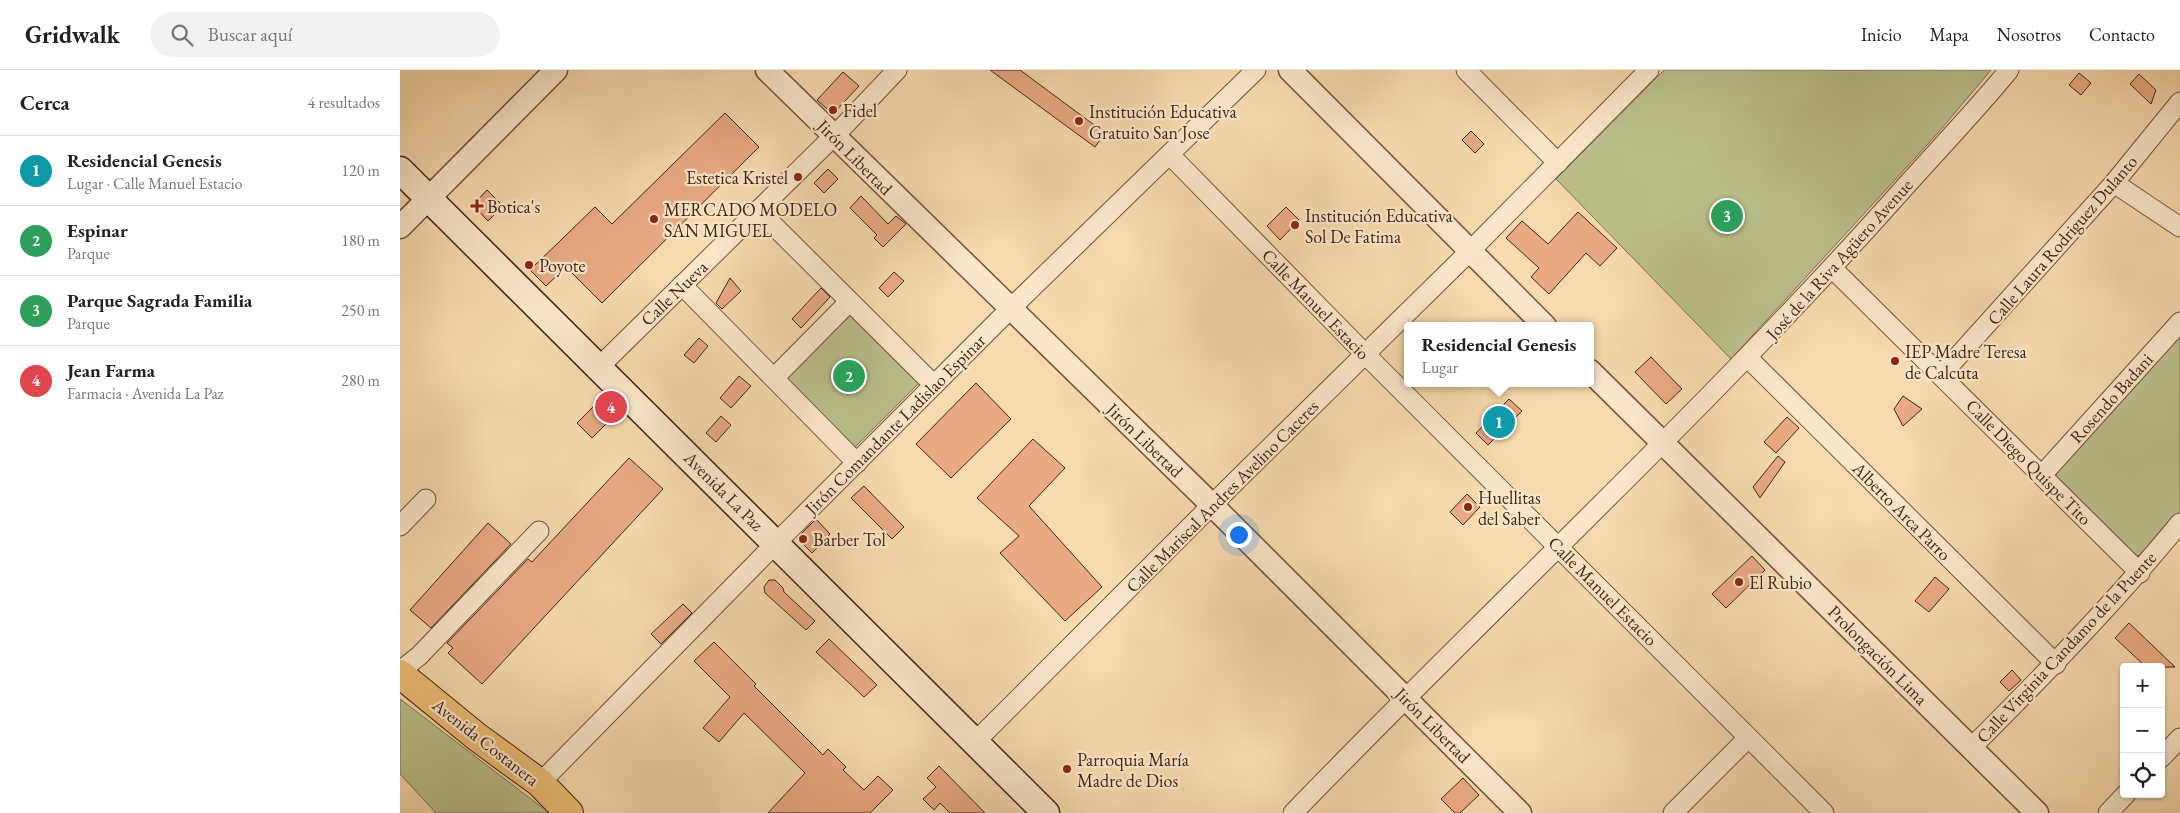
<!DOCTYPE html>
<html lang="es">
<meta charset="utf-8">
<style>
:root{--surface:#fff;--page:#f2f2f2;--text:#222;--muted:#767676;--line:#e0e0e0;--accent:#8f2418}
body{margin:0;font-family:"EB Garamond",serif;background:var(--page);color:var(--text)}
.controls{position:absolute;right:15px;bottom:15px;display:grid;overflow:hidden;border-radius:5px;box-shadow:0 1px 4px #0004}
.controls button{width:45px;height:45px;display:grid;place-items:center;padding:0;border:0;border-bottom:1px solid var(--line);background:var(--surface);color:var(--text);font:25px sans-serif}
.you{position:absolute;left:838px;top:464px;width:18px;height:18px;margin:-12px;border:4px solid #fff;border-radius:50%;background:#1a73e8;box-shadow:0 0 0 8px #1a73e833}
.badge{display:grid;place-items:center;width:32px;height:32px;border-radius:50%;background:var(--accent);color:#fff;font-size:16px;font-weight:700}
.pin{position:absolute;translate:-50% -50%;border:2px solid #fff;box-shadow:0 1px 5px #0006}
.popup{position:absolute;left:1004px;top:252px;width:190px;height:65px;box-sizing:border-box;display:grid;place-content:center;border-radius:5px;background:var(--surface);filter:drop-shadow(0 1px 4px #0005);font-size:16px;white-space:nowrap;color:var(--muted)}
.popup b{font-size:19px;color:var(--text)}
.popup::after{content:'';position:absolute;left:50%;top:100%;margin-left:-10px;border:10px solid transparent;border-top-color:var(--surface)}
.list{margin:0;padding:0;list-style:none}
h2{display:flex;justify-content:space-between;align-items:center;height:65px;margin:0;padding:0 20px;font-size:21px}
h2 small{font-size:16px;font-weight:400;color:var(--muted)}
.list li{display:grid;grid-template-columns:32px 1fr auto;gap:15px;align-items:center;box-sizing:border-box;height:70px;padding:0 20px;border-top:1px solid var(--line)}
.list b{display:block;font-size:19px;white-space:nowrap}
.list p{margin:0;font-size:16px;white-space:nowrap;color:var(--muted)}
.list em{font-size:16px;font-style:normal;color:var(--muted)}
.icon{flex:none;width:28px;height:28px;fill:none;stroke:currentColor;stroke-width:2;stroke-linecap:round;stroke-linejoin:round}
.map{position:relative;flex:none;width:1780px;height:743px;overflow:hidden}
header{display:flex;align-items:center;gap:30px;box-sizing:border-box;height:70px;padding:0 25px;background:var(--surface);border-bottom:1px solid var(--line)}
header strong{font-size:24px}
nav{display:flex;gap:28px;margin-inline-start:auto;font-size:18px}
.search{width:350px;height:45px;background:var(--page);display:flex;align-items:center;gap:12px;box-sizing:border-box;padding:0 18px;border-radius:28px;color:var(--muted);font-size:19px}
main{display:flex}
aside{flex:1;background:var(--surface)}
.map>svg:first-child{display:block}
.green{fill:#bbc08b;stroke:#807250}
.building{fill:#e9aa84;stroke:#452414}
.lines{fill:none;stroke-linecap:round;stroke-linejoin:round}
.minor-casing{stroke:#72523a;stroke-width:21}
.tertiary-casing{stroke:#72523a;stroke-width:25}
.secondary-casing{stroke:#452414;stroke-width:29}
.primary-casing{stroke:#452414;stroke-width:30}
.minor{stroke:#fae7ca;stroke-width:19}
.tertiary{stroke:#fae7ca;stroke-width:22}
.secondary{stroke:#fae7ca;stroke-width:26}
.primary{stroke:#ecbd76;stroke-width:28}
.poi-dot{fill:#8f2418;stroke:#fae7ca;stroke-width:2}
.labels{text-anchor:middle;dominant-baseline:central;stroke-width:4.5;stroke-linejoin:round;paint-order:stroke}
.poi-label{font-size:18px;fill:#452414;stroke:#fae7ca;text-anchor:start}
.street-label{font-size:18px;fill:#452414;stroke:#fae7ca}
</style>
<header>
<strong>Gridwalk</strong>
<div class="search"><svg class="icon" aria-label="search" viewBox="0 0 24 24"><circle cx="10" cy="10" r="6"/><path d="M15 15l6 6"/></svg>Buscar aquí</div>
<nav><a>Inicio</a><a>Mapa</a><a>Nosotros</a><a>Contacto</a></nav>
</header>
<main>
<aside>
<h2>Cerca<small>4 resultados</small></h2>
<ul class="list">
<li><span class="badge" style="background:#0f9aa8">1</span><div><b>Residencial Genesis</b><p>Lugar · Calle Manuel Estacio</p></div><em>120 m</em></li>
<li><span class="badge" style="background:#2e9e5b">2</span><div><b>Espinar</b><p>Parque</p></div><em>180 m</em></li>
<li><span class="badge" style="background:#2e9e5b">3</span><div><b>Parque Sagrada Familia</b><p>Parque</p></div><em>250 m</em></li>
<li><span class="badge" style="background:#e0444e">4</span><div><b>Jean Farma</b><p>Farmacia · Avenida La Paz</p></div><em>280 m</em></li>
</ul>
</aside>
<div class="map">
<svg width="1780" height="743" viewBox="0 0 1780 743">
<rect width="100%" height="100%" fill="#f7daad"/>
<filter id="stains"><feTurbulence type="fractalNoise" baseFrequency=".004" numOctaves="4"/><feColorMatrix values="0 0 0 0 .2 0 0 0 0 .09 0 0 0 0 .02 0 0 0 .5 -.17"/></filter>
<radialGradient id="worn" r=".72"><stop offset=".6" stop-color="#630" stop-opacity="0"/><stop offset="1" stop-color="#630" stop-opacity=".3"/></radialGradient>
<g class="green">
<polygon points="1264,0 1591,0 1537,64 1331,289 1156,109"/>
<polygon points="446,234 522,310 453,379 377,303"/>
<polygon points="1780,259 1780,444 1749,483 1735,486 1656,411 1657,397"/>
<polygon points="0,629 148,742 148,743 36,743 0,704"/>
</g>
<g class="building">
<polygon points="590,0 620,0 705,63 695,77"/>
<polygon points="443,2 459,16 433,44 417,30"/>
<polygon points="1679,3 1691,13 1681,25 1669,15"/>
<polygon points="1739,4 1756,20 1751,34 1730,14"/>
<polygon points="325,43 359,77 202,233 166,197 146,216 130,200 195,137 212,154"/>
<polygon points="1071,61 1084,74 1075,83 1062,70"/>
<polygon points="428,99 438,109 424,123 414,113"/>
<polygon points="87,120 103,136 88,151 73,135"/>
<polygon points="461,126 488,154 496,146 506,154 483,177 474,168 477,165 450,138"/>
<polygon points="886,137 899,150 880,170 867,156"/>
<polygon points="1178,142 1217,178 1200,196 1186,183 1149,224 1131,207 1139,198 1106,168 1122,151 1148,174"/>
<polygon points="494,202 504,211 488,227 479,218"/>
<polygon points="330,208 341,221 322,239 316,233"/>
<polygon points="421,218 430,227 401,258 392,249"/>
<polygon points="299,268 308,276 294,293 284,285"/>
<polygon points="1251,287 1282,319 1266,334 1235,302"/>
<polygon points="339,306 351,316 331,338 320,328"/>
<polygon points="576,313 611,349 551,408 516,374"/>
<polygon points="204,326 219,341 192,368 177,353"/>
<polygon points="1503,326 1522,339 1503,356 1494,339"/>
<polygon points="1109,329 1122,341 1088,375 1076,363"/>
<polygon points="321,346 331,355 316,372 306,363"/>
<polygon points="1387,347 1399,358 1376,383 1364,372"/>
<polygon points="633,369 665,398 629,436 702,517 665,551 600,483 619,466 577,428"/>
<polygon points="1378,386 1385,392 1360,428 1353,417"/>
<polygon points="229,388 263,419 82,614 48,583 53,578 47,573 128,489 132,492"/>
<polygon points="464,416 504,457 492,469 451,428"/>
<polygon points="1067,424 1080,437 1063,455 1050,442"/>
<polygon points="416,449 430,464 412,483 397,468"/>
<polygon points="88,453 111,474 31,558 10,540"/>
<polygon points="1352,486 1365,500 1326,538 1312,524"/>
<polygon points="1535,507 1549,519 1529,542 1515,531"/>
<polygon points="369,510 375,510 383,518 384,522 415,551 406,560 365,523 364,517"/>
<polygon points="283,534 292,543 261,574 251,564"/>
<polygon points="1729,553 1775,597 1746,597 1715,568"/>
<polygon points="429,569 477,615 464,627 416,582"/>
<polygon points="314,572 356,614 354,616 423,685 428,679 446,697 443,700 464,720 478,706 493,720 470,743 368,743 405,703 344,643 319,672 303,658 330,627 294,591"/>
<polygon points="1612,600 1621,610 1609,621 1600,612"/>
<polygon points="539,696 585,743 550,743 540,733 534,740 523,729 536,717 527,708"/>
<polygon points="1063,708 1079,725 1060,743 1055,743 1041,729"/>
</g>
<g class="lines">
<defs>
<g id="minor">
<polyline points="1066,0 1158,93"/>
<polyline points="770,85 965,284 1424,743"/>
<polyline points="1714,113 1780,157"/>
<polyline points="358,140 534,315"/>
<polyline points="1432,198 1740,503"/>
<polyline points="282,215 457,393"/>
<polyline points="1348,288 1656,594"/>
<polyline points="199,297 441,59 497,0"/>
<polyline points="1541,305 1714,113 1780,32"/>
<polyline points="374,308 449,232"/>
<polyline points="1642,405 1780,252"/>
<polyline points="0,456 26,429"/>
<polyline points="0,601 19,586 139,461"/>
<polyline points="575,672 835,412 1070,181 1249,0"/>
<path d="M1571 678C1644 605 1715 532 1780 453"/>
<polyline points="1761,688 1780,668"/>
<polyline points="140,713 376,473 610,239 856,0"/>
<path d="M893 743C1092 537 1304 342 1495 128 1533 85 1573 44 1609 0"/>
<polyline points="1273,743 1348,668"/>
<polyline points="1708,743 1726,724"/>
</g>
<g id="tertiary">
<polyline points="367,0 812,435 1120,743"/>
<polyline points="890,0 1145,256"/>
<polyline points="0,157 156,0"/>
<polyline points="1190,301 1637,743"/>
</g>
<polyline id="secondary" points="0,100 646,743"/>
<polyline id="primary" points="0,604 77,667 140,713 169,743"/>
</defs>
<use href="#minor" class="minor-casing"/>
<use href="#tertiary" class="tertiary-casing"/>
<use href="#secondary" class="secondary-casing"/>
<use href="#primary" class="primary-casing"/>
<use href="#minor" class="minor"/>
<use href="#tertiary" class="tertiary"/>
<use href="#secondary" class="secondary"/>
<use href="#primary" class="primary"/>
</g>
<g class="poi-dot">
<circle cx="433" cy="40" r="5"/>
<circle cx="679" cy="51" r="5"/>
<circle cx="398" cy="107" r="5"/>
<path d="M74.5 128.5h5v5h5v5h-5v5h-5v-5h-5v-5h5z"/>
<circle cx="254" cy="149" r="5"/>
<circle cx="895" cy="155" r="5"/>
<circle cx="129" cy="195" r="5"/>
<circle cx="1495" cy="291" r="5"/>
<circle cx="1068" cy="437" r="5"/>
<circle cx="403" cy="469" r="5"/>
<circle cx="1339" cy="512" r="5"/>
<circle cx="667" cy="699" r="5"/>
</g>
<g class="labels">
<g class="poi-label">
<text x="443" y="40">Fidel</text>
<text x="689" y="41">Institución Educativa<tspan x="689" dy="21">Gratuito San Jose</tspan></text>
<text x="388" y="107" text-anchor="end">Estetica Kristel</text>
<text x="87" y="136">Botica's</text>
<text x="264" y="139">MERCADO MODELO<tspan x="264" dy="21">SAN MIGUEL</tspan></text>
<text x="905" y="145">Institución Educativa<tspan x="905" dy="21">Sol De Fatima</tspan></text>
<text x="139" y="195">Poyote</text>
<text x="1505" y="281">IEP Madre Teresa<tspan x="1505" dy="21">de Calcuta</tspan></text>
<text x="1078" y="427">Huellitas<tspan x="1078" dy="21">del Saber</tspan></text>
<text x="413" y="469">Barber Tol</text>
<text x="1349" y="512">El Rubio</text>
<text x="677" y="689">Parroquia María<tspan x="677" dy="21">Madre de Dios</tspan></text>
</g>
<g class="street-label">
<text transform="translate(455 87) rotate(45)">Jirón Libertad</text>
<text transform="translate(1662 170) rotate(-49)">Calle Laura Rodriguez Dulanto</text>
<text transform="translate(1439 189) rotate(-48)">José de la Riva Agüero Avenue</text>
<text transform="translate(274 223) rotate(-44)">Calle Nueva</text>
<text transform="translate(916 234) rotate(46)">Calle Manuel Estacio</text>
<text transform="translate(1711 328) rotate(-48)">Rosendo Badani</text>
<text transform="translate(495 354) rotate(-45)">Jirón Comandante Ladislao Espinar</text>
<text transform="translate(745 370) rotate(44)">Jirón Libertad</text>
<text transform="translate(1629 392) rotate(45)">Calle Diego Quispe Tito</text>
<text transform="translate(324 421) rotate(45)">Avenida La Paz</text>
<text transform="translate(822 426) rotate(-45)">Calle Mariscal Andres Avelino Caceres</text>
<text transform="translate(1502 441) rotate(45)">Alberto Arca Parro</text>
<text transform="translate(1203 521) rotate(45)">Calle Manuel Estacio</text>
<text transform="translate(1666 577) rotate(-47)">Calle Virginia Candamo de la Puente</text>
<text transform="translate(1478 585) rotate(45)">Prolongación Lima</text>
<text transform="translate(1033 655) rotate(45)">Jirón Libertad</text>
<text transform="translate(86 672) rotate(38)">Avenida Costanera</text>
</g>
</g>
<rect width="100%" height="100%" filter="url(#stains)"/>
<rect width="100%" height="100%" fill="url(#worn)"/>
</svg>
<div class="controls">
<button>+</button>
<button>−</button>
<button><svg class="icon" aria-label="locate" viewBox="0 0 24 24"><circle cx="12" cy="12" r="6"/><path d="M12 2v4M12 18v4M2 12h4M18 12h4"/></svg></button>
</div>
<div class="you"></div>
<div class="pin badge" style="left:1099px;top:352px;background:#0f9aa8">1</div>
<div class="popup"><b>Residencial Genesis</b>Lugar</div>
<div class="pin badge" style="left:449px;top:306px;background:#2e9e5b">2</div>
<div class="pin badge" style="left:1327px;top:146px;background:#2e9e5b">3</div>
<div class="pin badge" style="left:211px;top:337px;background:#e0444e">4</div>
</div>
</main>
